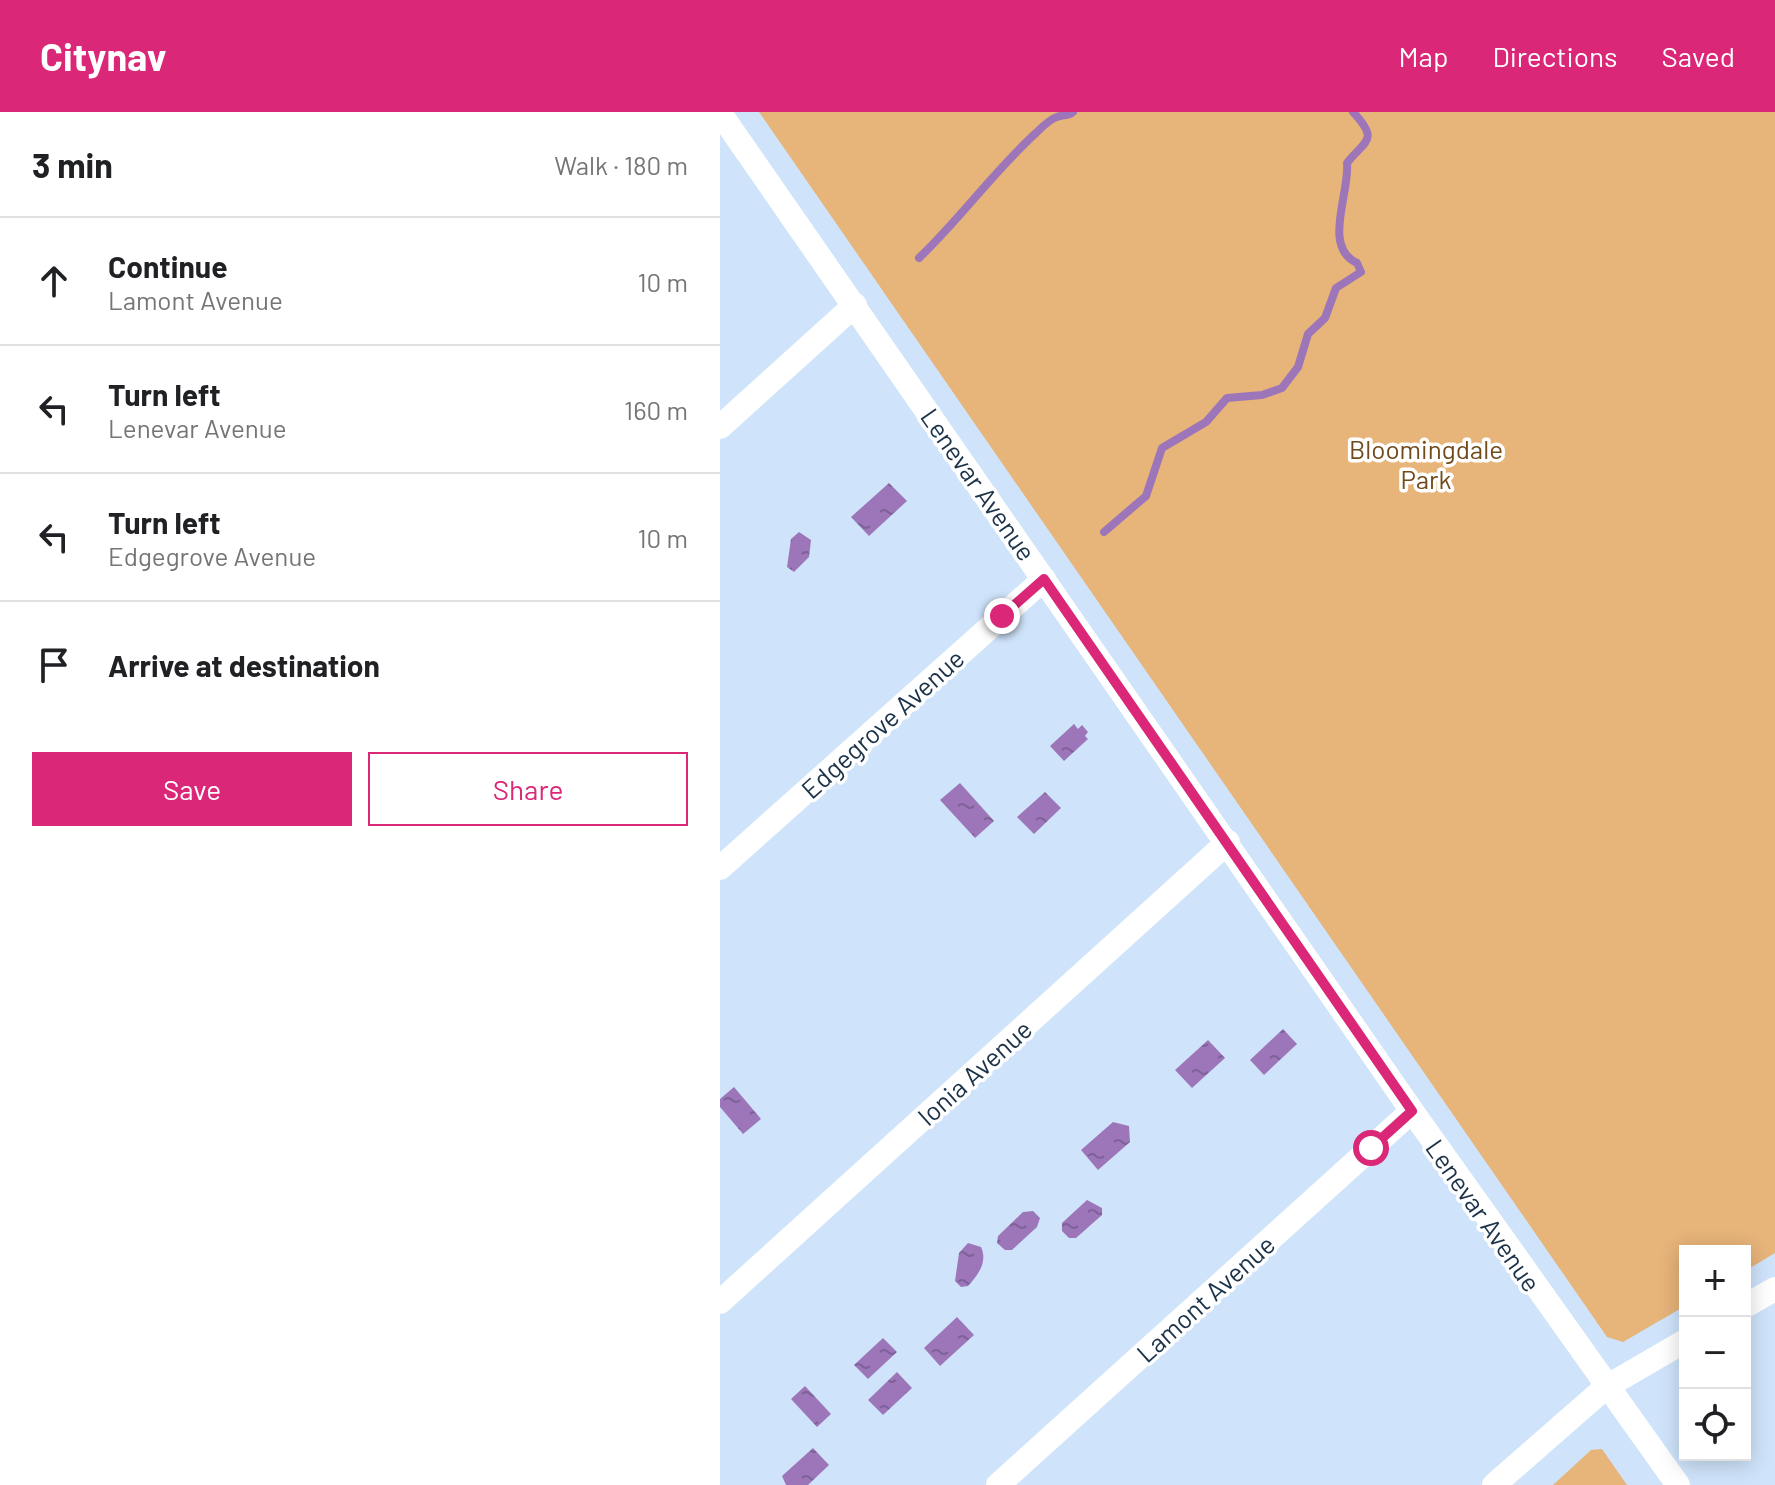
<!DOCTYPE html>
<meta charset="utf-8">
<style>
:root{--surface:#fff;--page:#f2f2f2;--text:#202124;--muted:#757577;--line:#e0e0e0;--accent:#db2777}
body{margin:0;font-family:Barlow,sans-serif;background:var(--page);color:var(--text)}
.controls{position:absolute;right:24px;bottom:24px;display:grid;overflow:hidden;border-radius:0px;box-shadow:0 4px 20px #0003}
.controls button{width:72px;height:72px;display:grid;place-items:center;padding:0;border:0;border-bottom:2px solid var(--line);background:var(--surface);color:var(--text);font:40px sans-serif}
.stop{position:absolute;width:24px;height:24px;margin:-18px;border:6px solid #db2777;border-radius:50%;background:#fff}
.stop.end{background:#db2777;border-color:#fff;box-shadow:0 2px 8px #0008}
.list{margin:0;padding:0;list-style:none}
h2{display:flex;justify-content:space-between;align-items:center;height:104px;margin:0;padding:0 32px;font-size:34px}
h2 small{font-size:26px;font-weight:400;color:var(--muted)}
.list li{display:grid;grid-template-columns:52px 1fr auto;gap:24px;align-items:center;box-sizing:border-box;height:128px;padding:0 32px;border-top:2px solid var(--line)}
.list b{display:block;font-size:30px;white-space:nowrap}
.list p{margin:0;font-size:26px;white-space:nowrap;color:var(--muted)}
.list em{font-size:26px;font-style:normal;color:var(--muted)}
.actions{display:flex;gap:16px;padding:24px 32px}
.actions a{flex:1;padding:18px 0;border:2px solid var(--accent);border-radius:0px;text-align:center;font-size:28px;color:var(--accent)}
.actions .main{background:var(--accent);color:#fff}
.icon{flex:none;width:44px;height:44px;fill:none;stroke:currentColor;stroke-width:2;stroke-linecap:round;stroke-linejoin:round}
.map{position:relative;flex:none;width:1055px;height:1373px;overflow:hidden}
header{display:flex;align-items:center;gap:48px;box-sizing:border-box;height:112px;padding:0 40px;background:var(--accent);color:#fff}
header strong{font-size:38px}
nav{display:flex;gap:44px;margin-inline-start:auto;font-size:28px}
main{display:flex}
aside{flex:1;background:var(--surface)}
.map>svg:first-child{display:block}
.park{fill:#e7b47a}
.water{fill:url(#water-ripples)}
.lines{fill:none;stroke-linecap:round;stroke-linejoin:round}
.stream{stroke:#9c76b9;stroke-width:8}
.street{stroke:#fff;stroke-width:24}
.route{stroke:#db2777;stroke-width:10}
.labels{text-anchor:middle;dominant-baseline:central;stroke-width:7;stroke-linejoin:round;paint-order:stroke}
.park-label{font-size:26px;fill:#704a19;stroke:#fff}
.street-label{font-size:26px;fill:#1b3248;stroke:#fff}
</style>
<header>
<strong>Citynav</strong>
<nav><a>Map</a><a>Directions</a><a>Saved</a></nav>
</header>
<main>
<aside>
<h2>3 min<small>Walk · 180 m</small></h2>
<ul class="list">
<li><svg class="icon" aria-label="ahead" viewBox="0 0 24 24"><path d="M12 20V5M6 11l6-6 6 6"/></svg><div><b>Continue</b><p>Lamont Avenue</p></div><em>10 m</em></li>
<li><svg class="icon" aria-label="left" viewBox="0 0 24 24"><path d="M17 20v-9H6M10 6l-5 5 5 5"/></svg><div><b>Turn left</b><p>Lenevar Avenue</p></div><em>160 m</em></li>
<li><svg class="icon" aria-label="left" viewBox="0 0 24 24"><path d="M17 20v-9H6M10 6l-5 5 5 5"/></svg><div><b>Turn left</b><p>Edgegrove Avenue</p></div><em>10 m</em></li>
<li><svg class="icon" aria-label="arrive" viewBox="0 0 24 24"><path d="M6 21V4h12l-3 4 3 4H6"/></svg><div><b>Arrive at destination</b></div></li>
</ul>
<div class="actions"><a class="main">Save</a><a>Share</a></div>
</aside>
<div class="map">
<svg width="1055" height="1373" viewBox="0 0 1055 1373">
<defs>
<pattern id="water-ripples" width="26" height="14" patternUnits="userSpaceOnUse" patternTransform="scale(2)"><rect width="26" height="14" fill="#9c76b9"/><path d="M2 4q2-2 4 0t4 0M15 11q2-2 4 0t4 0" fill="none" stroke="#7e6198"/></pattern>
</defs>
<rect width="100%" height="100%" fill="#cfe4fb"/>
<g class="park">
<polygon points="39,0 1055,0 1055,1141 1025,1159 1025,1139 965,1139 965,1194 903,1230 887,1225"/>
<polygon points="882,1337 907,1373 833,1373 871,1338"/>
</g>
<g class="water">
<polygon points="169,371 187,389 149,424 131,405"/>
<polygon points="79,420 91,428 89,445 74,460 67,455 71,427"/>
<polygon points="354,612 358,617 362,613 368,620 365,624 368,627 344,649 330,634"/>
<polygon points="240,671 274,709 255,726 220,688"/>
<polygon points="325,680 341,696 314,722 297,705"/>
<polygon points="563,917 577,932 544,963 530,948"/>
<polygon points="488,928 505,946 472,976 455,958"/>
<polygon points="14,975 41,1007 23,1022 0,995 0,987"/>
<polygon points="393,1010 409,1014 410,1030 378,1058 361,1038"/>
<polygon points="367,1088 382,1096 382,1103 356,1126 349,1126 342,1119 342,1111"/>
<polygon points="313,1099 320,1106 317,1115 292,1138 285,1138 277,1131 278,1124 303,1100"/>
<path d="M248 1131 261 1135C268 1150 258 1163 248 1174L241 1175 235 1169 239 1141Z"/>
<polygon points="237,1205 254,1223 220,1254 204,1236"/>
<polygon points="163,1226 177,1240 148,1267 134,1253"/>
<polygon points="177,1260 192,1276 163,1303 148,1288"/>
<polygon points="85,1274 111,1302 97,1315 71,1287"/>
<polygon points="93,1336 109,1353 88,1373 66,1373 62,1364"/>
</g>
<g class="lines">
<g class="stream">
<path d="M199 146C241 106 274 59 317 20 322 15 330 7 337 5 344 2 347 5 353 0"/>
<path d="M384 420 426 384 442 336 486 310 507 286 542 283 562 276 578 255 588 222 605 206 616 176 641 160 637 151C602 135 630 81 627 51 645 28 660 29 633 0"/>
</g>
<g class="street">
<polyline points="0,1 692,999 958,1373"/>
<polyline points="0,315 135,193"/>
<polyline points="0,756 324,467"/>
<polyline points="0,1190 508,730"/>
<polyline points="1025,1194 1055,1177"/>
<polyline points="278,1373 692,999"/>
<polyline points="774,1373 886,1275 965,1229"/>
</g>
</g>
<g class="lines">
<polyline class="route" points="282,504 324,467 692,999 651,1036"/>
</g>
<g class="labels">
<g class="park-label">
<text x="706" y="336">Bloomingdale<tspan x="706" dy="30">Park</tspan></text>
</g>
<g class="street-label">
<text transform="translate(259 372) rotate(55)">Lenevar Avenue</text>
<text transform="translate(162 611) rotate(-42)">Edgegrove Avenue</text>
<text transform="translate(254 960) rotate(-42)">Ionia Avenue</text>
<text transform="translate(764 1103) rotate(55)">Lenevar Avenue</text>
<text transform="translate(485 1186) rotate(-42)">Lamont Avenue</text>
</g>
</g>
</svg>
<div class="controls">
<button>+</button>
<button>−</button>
<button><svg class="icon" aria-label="locate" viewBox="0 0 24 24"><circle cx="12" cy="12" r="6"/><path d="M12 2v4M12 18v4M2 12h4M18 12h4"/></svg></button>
</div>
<div class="stop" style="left:651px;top:1036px"></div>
<div class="stop end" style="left:282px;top:504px"></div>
</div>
</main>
